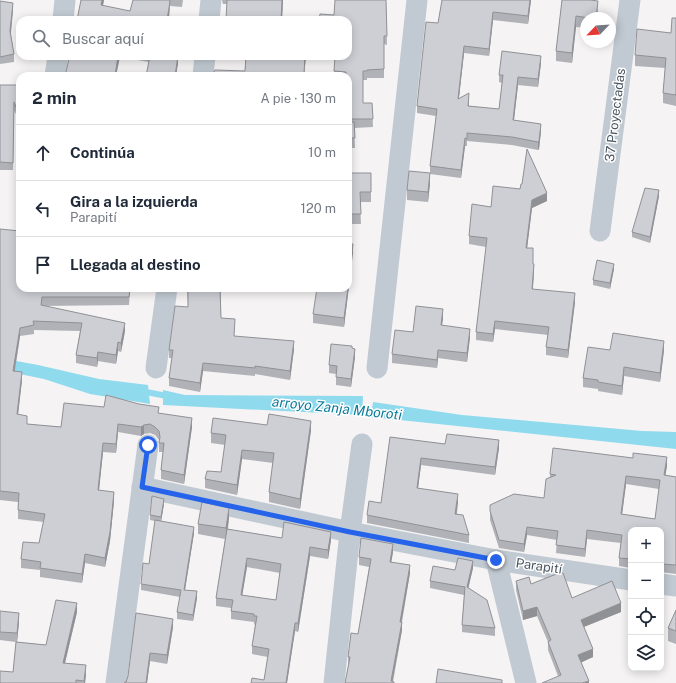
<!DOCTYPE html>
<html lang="es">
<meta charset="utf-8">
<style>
:root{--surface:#fff;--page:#f6f6f7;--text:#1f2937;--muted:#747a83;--line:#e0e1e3}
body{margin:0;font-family:"Public Sans",sans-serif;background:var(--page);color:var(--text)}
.controls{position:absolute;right:12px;bottom:12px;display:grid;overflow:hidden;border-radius:8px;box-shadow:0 2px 10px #0003}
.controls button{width:36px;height:36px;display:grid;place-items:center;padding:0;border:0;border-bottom:1px solid var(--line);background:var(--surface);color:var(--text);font:20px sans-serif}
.compass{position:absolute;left:580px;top:12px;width:36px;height:36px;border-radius:50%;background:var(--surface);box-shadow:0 2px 10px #0003;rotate:245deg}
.stop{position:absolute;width:12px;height:12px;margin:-9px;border:3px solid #2563eb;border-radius:50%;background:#fff}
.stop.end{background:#2563eb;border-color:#fff;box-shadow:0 1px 4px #0008}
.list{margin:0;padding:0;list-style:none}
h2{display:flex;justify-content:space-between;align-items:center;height:52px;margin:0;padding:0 16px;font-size:17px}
h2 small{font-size:13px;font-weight:400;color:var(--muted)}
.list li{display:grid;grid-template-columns:26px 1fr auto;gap:12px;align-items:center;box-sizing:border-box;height:56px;padding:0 16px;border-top:1px solid var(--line)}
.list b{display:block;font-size:15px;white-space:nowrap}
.list p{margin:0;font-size:13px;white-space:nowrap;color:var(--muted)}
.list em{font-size:13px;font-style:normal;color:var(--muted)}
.icon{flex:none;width:22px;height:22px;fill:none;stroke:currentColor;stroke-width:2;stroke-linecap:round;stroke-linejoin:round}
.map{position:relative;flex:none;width:676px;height:683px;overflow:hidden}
.search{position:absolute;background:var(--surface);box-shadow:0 2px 10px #0003;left:16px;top:16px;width:336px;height:44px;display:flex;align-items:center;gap:10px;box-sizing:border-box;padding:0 14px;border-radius:12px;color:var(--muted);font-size:15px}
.panel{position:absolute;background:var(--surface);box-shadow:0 2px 10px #0003;left:16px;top:72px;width:336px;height:220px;border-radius:12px}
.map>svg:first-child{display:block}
.water{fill:#90daee}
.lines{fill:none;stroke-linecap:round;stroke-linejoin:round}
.stream{stroke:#90daee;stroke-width:6}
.minor{stroke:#c1cad2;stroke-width:21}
.wall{fill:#b0b2b7;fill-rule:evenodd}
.shaded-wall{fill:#909195}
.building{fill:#cdcfd5;stroke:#909195;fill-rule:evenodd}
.route{stroke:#2563eb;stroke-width:5}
.labels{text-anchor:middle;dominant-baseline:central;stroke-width:3;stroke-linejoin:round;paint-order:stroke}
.street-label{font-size:13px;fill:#4a5661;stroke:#fff}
.water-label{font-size:14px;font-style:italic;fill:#0c7c9b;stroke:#fff}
</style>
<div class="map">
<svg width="676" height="683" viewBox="0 0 676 683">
<rect width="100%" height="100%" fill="#f5f3f3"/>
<g class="water">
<polygon points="0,358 38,365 99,379 148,385 150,404 90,394 44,379 0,370"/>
<polygon points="163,390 185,395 363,396 362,415 163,405"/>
<polygon points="373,402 462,415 642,431 676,432 676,449 371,417"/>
</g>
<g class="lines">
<g class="stream">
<polyline points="141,391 172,397"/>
<polyline points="354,409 379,412"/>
</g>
<g class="minor">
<polyline points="63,20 65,0"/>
<polyline points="209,20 211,0"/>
<polyline points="55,76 58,56"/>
<polyline points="203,76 205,56"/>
<polyline points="600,231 630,0"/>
<polyline points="156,368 167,288"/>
<polyline points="377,368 417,0"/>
<polyline points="142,487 350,532 496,560 631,580"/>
<polyline points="496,560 526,683"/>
<polyline points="661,584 676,586"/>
<polyline points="116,683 148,445"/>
<polyline points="334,683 350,532 362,444"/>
</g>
</g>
<g class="wall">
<polygon points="81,0 104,0 103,6 130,11 133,0 183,0 182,7 170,6 169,20 77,20"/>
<polygon points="222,0 283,0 282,20 227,4 223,4"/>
<polygon points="386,0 387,45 384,44 384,78 367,78 367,80 363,80 363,103 372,103 373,127 354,128 355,148 348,148 348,76 334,76 334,71 348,56 334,15"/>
<polygon points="442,0 531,0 528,24 493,20 489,56 464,53 459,98 469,101 469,106 499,109 502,83 499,82 499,75 541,63 538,87 518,85 514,120 541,131 539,149 538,150 512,145 467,141 467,146 465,146 461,178 430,174 430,166 436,116 417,113 417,106 438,23"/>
<polygon points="562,0 598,11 597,18 586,18 586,28 576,27 572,63 556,61 556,51"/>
<polygon points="0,1 13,10 11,34 14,54 14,62 0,64"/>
<polygon points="676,18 676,106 663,103 663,93 665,68 635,66 635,55 671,33"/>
<polygon points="71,56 178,56 178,63 176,76 146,76 149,62 120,57 116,76 65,76"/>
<polygon points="246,56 306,56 304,76 210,76 245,71"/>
<polygon points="0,85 20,85 20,123 14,110 13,170 0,170"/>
<polygon points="348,173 371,173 371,202 360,202 361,224 348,224"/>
<polygon points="430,183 428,202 407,200 407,190"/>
<polygon points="520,189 547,201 532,208 527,248 533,264 534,272 533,289 575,302 568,358 546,355 546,347 548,335 495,329 493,342 476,340 476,332 486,247 469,244 469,236 491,207"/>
<polygon points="659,196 650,243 632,237 632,232"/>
<polygon points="0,229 20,288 130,288 129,305 42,306 125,331 121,352 118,351 116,364 98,361 97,367 76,363 76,355 80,331 34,330 34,334 20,336 15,371 22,380 18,415 27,424 61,427 159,414 192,427 184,484 161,479 161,470 163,452 159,452 159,440 155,435 150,433 144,434 141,436 118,432 116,453 103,452 99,491 114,501 110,541 105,567 85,563 82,583 40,577 40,570 21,568 21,559 39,543 44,522 18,519 18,502 0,500"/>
<polygon points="353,253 344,327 313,323 313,314 348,288"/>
<polygon points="614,269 610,289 593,285 593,280"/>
<polygon points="187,288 223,288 223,290 221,290 221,318 234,336 294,349 290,380 255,374 255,376 203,371 200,392 169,386 169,378 172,358 169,358 169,350 188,307"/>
<polygon points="443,318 442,325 470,337 467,362 438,358 437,368 392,363 392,354 413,332"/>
<polygon points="352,348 355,357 351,387 336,385 336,374 329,373 329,365"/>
<polygon points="610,350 664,350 660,382 624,376 622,395 598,391 598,389 583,387 583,378"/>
<polygon points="267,425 311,430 300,509 269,502 269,492 273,463 242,459 237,495 205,488 205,479 221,472 225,445 211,443 211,433"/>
<polygon points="390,437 445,444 499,448 495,475 421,465 418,488 458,502 457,514 469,535 469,543 367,523 367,515 381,503"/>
<path d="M667 466 665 475 676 477V574L661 572V530H631V568L619 566V558L621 543 587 539 585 557 556 553 557 540 527 535 524 552 499 548 490 520V505L544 498 550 478V474ZM626 484 659 489 655 519 622 514Z"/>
<polygon points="164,504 161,521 194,533 185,590 197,598 193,621 177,619 177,612 180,597 141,590 141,584 149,564 155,521 150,520 150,515"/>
<path d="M229 518 228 529 282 538 331 540 328 559 310 556 298 632 295 631 287 683H251L264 680 268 657 252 654V646L255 625 254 624V622L231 619V608L216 606V598L225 539 198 534V524ZM247 567 280 573 276 600 242 595Z"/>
<polygon points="393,552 391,562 410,573 402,622 402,630 393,682 394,683 348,665 348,657 358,634 369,567 359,565 359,557"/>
<polygon points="473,568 468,588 495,628 495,636 462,632 462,625 464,595 430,588 430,581 455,570"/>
<polygon points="516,581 531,584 572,598 621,612 584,627 593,657 581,662 589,683 558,676 548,650 548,642 537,616 523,620 516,590"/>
<polygon points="676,610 676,644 668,641 668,628"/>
<polygon points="0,611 19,622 17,642 46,645 77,612 65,663 86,674 85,683 0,683 13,672 16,642 0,640"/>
<polygon points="173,627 167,664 150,661 147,683 124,683"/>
</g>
<g class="shaded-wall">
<polygon points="102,0 104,0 101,14 101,5"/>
<polygon points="170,0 169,16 169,20 167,20"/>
<polygon points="282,0 283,0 282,20 281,20"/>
<polygon points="530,0 531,0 528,24 528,16"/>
<polygon points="598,1 597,18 596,18"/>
<polygon points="13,3 13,10 10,39 10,31"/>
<polygon points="493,12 493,20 489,56 489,49"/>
<polygon points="576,16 576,27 572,63 572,53"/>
<polygon points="464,46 464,53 458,106 458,99"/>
<polygon points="118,56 120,56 116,76 115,76"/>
<polygon points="178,56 178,63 176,76 175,76"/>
<polygon points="305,56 306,56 304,76"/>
<polygon points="541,56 541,63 538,87 538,79"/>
<polygon points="518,77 518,85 513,128 513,120"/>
<polygon points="541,124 541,131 539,149 538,150 538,142"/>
<polygon points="465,138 465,146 461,178 461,170"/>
<polygon points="430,173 430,183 428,202 428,192"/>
<polygon points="659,190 659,196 650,243 650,237"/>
<polygon points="547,193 547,201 532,208 526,257 526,248 532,200"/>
<polygon points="353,244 353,253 344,327 344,318"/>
<polygon points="534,264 534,272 532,297 532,289"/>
<polygon points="614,264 614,269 610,289 610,283"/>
<polygon points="575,293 575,302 568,358 568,350"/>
<polygon points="443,309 443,318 441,333 441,325"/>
<polygon points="495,321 495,329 493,342 493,334"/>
<polygon points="125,323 125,331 121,352 121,343"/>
<polygon points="20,328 20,336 13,380 13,371"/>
<polygon points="470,329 470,337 467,362 467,353"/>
<polygon points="294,341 294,349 290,380 290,371"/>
<polygon points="664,341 664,350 660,382 660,373"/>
<polygon points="118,342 118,351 116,364 116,355"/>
<polygon points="355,349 355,357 351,387 351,379"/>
<polygon points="438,350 438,358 437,368 437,360"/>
<polygon points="98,352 98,361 97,367 97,358"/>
<polygon points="203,363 203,371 200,392 200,383"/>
<polygon points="624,367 624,376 622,395 622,386"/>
<polygon points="22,372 22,380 17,423 17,414"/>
<polygon points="192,418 192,427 184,484 184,475"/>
<polygon points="311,421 311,430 300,509 300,499"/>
<polygon points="118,424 118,432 116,453 116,444"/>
<polygon points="144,425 144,434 141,436 141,427"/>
<polygon points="499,440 499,448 495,475 495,467"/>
<polygon points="103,443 103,452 98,499 98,490"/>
<polygon points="242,450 242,459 237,495 237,485"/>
<polygon points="667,457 667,466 664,484 664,475"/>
<polygon points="421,458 421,465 417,496 417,488"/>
<polygon points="626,476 626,484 621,523 621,514"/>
<polygon points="114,492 114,501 110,541 105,567 105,558"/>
<polygon points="458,494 458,502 455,522 455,514"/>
<polygon points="164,499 164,504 161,522 161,517"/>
<polygon points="229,508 229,518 226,539 226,528"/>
<polygon points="194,527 194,533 184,596 184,590"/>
<polygon points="527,527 527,535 524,552 524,544"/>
<polygon points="587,530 587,539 585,557 585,549"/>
<polygon points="331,532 331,540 328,559 328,550"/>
<polygon points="393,544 393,552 390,570 390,562"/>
<polygon points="310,547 310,556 298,632 298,623"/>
<polygon points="85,554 85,563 82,583 82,574"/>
<polygon points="247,558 247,567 241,603 241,595"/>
<polygon points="473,561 473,568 467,594 467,587"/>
<polygon points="410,565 410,573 400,630 400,622"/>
<polygon points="197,591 197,598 193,621 193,615"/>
<polygon points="77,603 77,612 63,671 63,663"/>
<polygon points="621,603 621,612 581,628 581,620"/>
<polygon points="537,607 537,616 523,620 523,611"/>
<polygon points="19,613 19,622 17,642 17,633"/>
<polygon points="173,619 173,627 167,664 167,655"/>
<polygon points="402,622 402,630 392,683 391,683"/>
<polygon points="295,623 295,631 287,683 286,683"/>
<polygon points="593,649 593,657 578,664 578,655"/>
<polygon points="150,653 150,661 147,683 146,683"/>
<polygon points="86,665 86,674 85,683 84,683"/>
<polygon points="589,681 589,683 582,683"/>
</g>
<g class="building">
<polygon points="81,0 102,0 101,5 130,11 133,0 170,0 169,8 167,20 77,20"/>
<polygon points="227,0 282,0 281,20 226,20"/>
<polygon points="335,0 386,0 387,36 384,36 384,69 367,70 367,71 363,71 363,103 372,103 373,119 348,119 348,76 346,76 346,72 334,71 335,56 348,56 348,20 319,20 320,14 334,15"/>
<polygon points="442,0 530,0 528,16 493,12 489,49 464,46 458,99 469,93 468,106 499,109 503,75 499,75 502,51 541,56 538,79 518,77 513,120 541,124 539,141 538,142 512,137 467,133 467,139 465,138 461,170 430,166 437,109 417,106 426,22 438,23"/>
<polygon points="562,0 590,0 598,1 596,18 589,18 576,16 572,53 556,51"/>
<polygon points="0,1 13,3 10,31 14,54 0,57"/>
<polygon points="672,18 676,18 676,95 663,93 666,58 635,55 637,29 671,33"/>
<polygon points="71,56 118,56 115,76 65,76 69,59 70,59"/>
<polygon points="150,56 178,56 175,76 146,76"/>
<polygon points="246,56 305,56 304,73 291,73 291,76 210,76 212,75 215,70 245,71"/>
<polygon points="0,85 20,85 20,116 14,102 13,163 0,162"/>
<polygon points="348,122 354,122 355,138 348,138"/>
<polygon points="527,149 547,193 532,200 526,248 533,248 533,264 534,264 532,289 575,293 568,350 546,347 549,327 495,321 493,334 476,332 487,238 469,236 472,204 491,207 493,186 520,189 521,184 522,184"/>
<polygon points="409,171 430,173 428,192 407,190"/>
<polygon points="348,173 371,173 371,192 360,192 361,214 348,214"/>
<polygon points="645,188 659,190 650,237 632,232"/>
<polygon points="0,229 20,231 20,288 130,288 129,297 42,297 41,305 125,323 121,343 118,342 116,355 98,352 97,358 76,355 82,323 33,321 34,325 20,328 13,371 22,372 17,414 27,416 27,424 61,427 64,403 104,407 106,395 139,404 159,407 158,413 192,418 184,475 161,470 164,443 159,443 160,437 159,431 155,427 150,424 144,425 141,427 118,424 116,444 103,443 98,490 114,492 110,532 105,558 85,554 82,574 40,568 41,562 21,559 23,542 39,543 45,514 18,510 19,493 0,491"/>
<polygon points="348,243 353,244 348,287"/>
<polygon points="597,260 614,264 610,283 593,280"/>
<polygon points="188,288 220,288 221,318 235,319 234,336 294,341 290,371 255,366 255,368 203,363 200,383 169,378 173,350 169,350 175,306 188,307"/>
<polygon points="317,288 348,288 344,318 313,314"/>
<polygon points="416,306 443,309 441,325 470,329 467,353 438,350 437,360 392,354 395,330 413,332"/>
<polygon points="613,333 664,341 660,373 624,367 622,386 598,382 598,380 583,378 588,347 610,350"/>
<polygon points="331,344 352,346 352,348 355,349 351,379 336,377 337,366 329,365"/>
<polygon points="269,414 311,421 300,499 269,492 274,453 242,450 237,485 205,479 207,471 221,472 226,435 211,433 213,418 267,425"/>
<polygon points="447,434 499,440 495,467 421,458 417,488 458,494 455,514 463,515 469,535 367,515 369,501 381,503 390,437 445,444"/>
<path d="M553 448 633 458V453L667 457 664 475 676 477V565L661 564V530H631V559L619 558 622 535 587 530 585 549 556 545 558 531 527 527 524 544 499 540 490 511V505L514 494 544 498 546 479 556 475 550 474ZM626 476 660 480 655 519 621 514Z"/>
<polygon points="152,496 164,499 161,517 150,515"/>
<polygon points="202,502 229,508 226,528 198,524"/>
<polygon points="155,520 194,527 184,590 197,591 193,615 177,612 181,590 141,584 143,563 149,564"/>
<path d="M284 522 331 532 328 550 310 547 298 623H295L286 683H251L252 678 264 680 269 649 252 646 257 616H254V614L231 611 233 600 216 598 227 529 282 538ZM247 558 281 564 276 600 241 595Z"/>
<polygon points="361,538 393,544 390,562 410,565 400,622 402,622 391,681 394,682 394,683 345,683 350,657 348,657 351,633 358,634 371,559 359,557"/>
<polygon points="458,558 473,561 467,587 487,600 495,628 462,625 465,587 430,581 433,566 455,570"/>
<polygon points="559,573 563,573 572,598 612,581 621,603 581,620 593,649 578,655 589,681 582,683 542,683 561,675 548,642 551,640 537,607 523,611 516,581 529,577 531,584"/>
<polygon points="56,600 77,603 63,663 86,665 84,681 76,680 76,683 0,683 0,671 13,672 16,642 46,645"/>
<polygon points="676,610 676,631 668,628"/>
<polygon points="0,611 19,613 17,633 0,632"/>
<polygon points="136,613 173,619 167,655 150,653 146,683 124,683 126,682 128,676"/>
<polygon points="438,669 502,680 502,683 436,683"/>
</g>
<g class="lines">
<polyline class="route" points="148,445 142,487 350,532 496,560"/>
</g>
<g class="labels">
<g class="street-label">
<text transform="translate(615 115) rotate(-83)">37 Proyectadas</text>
<text transform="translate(539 566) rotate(8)">Parapití</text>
</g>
<g class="water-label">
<text transform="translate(337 408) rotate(6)">arroyo Zanja Mboroti</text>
</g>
</g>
</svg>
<div class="controls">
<button>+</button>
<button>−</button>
<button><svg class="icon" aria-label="locate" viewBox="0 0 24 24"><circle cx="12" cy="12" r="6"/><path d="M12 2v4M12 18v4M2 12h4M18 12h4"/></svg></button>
<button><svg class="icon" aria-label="layers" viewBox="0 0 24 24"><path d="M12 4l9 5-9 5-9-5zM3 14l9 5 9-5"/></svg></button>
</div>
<svg class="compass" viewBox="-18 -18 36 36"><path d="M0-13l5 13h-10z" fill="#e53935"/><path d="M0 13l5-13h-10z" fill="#747a83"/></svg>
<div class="stop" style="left:148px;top:445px"></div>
<div class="stop end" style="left:496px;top:560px"></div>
<div class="search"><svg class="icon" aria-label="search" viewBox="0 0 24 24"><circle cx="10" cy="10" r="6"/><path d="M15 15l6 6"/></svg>Buscar aquí</div>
<section class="panel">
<h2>2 min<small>A pie · 130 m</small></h2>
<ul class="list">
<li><svg class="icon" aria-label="ahead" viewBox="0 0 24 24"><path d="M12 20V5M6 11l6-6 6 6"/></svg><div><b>Continúa</b></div><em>10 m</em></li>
<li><svg class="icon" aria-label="left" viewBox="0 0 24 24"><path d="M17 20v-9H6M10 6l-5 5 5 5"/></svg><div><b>Gira a la izquierda</b><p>Parapití</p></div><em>120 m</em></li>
<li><svg class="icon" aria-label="arrive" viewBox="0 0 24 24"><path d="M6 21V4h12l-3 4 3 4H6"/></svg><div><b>Llegada al destino</b></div></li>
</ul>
</section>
</div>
